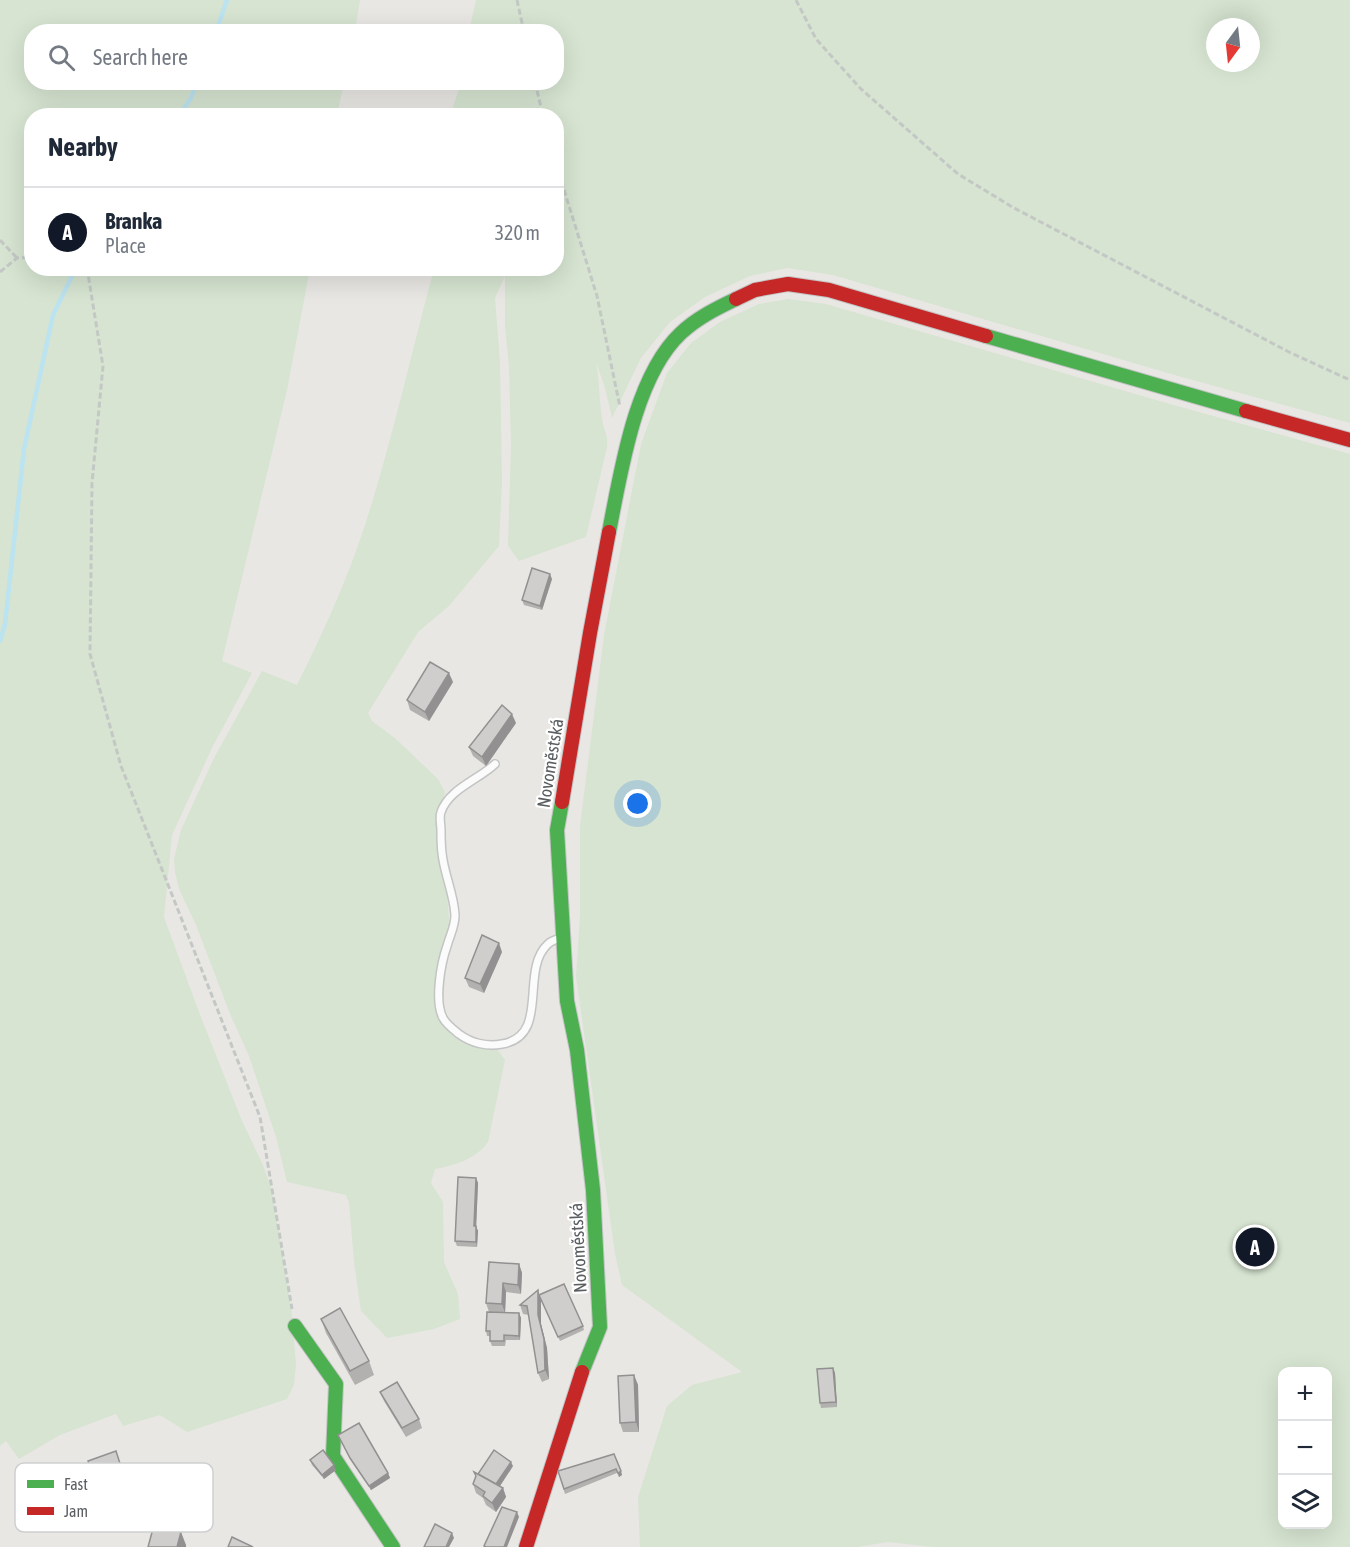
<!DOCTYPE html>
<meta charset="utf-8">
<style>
:root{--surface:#fff;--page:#f2f2f3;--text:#1f2937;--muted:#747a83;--line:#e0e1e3;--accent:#111827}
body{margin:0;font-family:"Asap Condensed",sans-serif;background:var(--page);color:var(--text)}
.controls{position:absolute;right:18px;bottom:18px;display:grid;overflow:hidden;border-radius:12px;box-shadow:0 6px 24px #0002}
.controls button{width:54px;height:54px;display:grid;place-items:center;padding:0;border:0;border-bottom:2px solid var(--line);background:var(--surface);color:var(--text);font:30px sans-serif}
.compass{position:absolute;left:1206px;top:18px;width:54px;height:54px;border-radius:50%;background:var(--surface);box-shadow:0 6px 24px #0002;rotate:195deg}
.you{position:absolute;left:638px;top:804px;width:21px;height:21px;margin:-15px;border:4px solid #fff;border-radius:50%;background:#1a73e8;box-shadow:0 0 0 9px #1a73e833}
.badge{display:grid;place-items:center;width:39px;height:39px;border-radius:50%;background:var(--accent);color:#fff;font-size:20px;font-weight:700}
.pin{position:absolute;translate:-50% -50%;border:3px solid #fff;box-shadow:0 2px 6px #0006}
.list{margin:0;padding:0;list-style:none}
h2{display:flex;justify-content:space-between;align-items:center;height:78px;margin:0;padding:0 24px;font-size:26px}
h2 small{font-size:20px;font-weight:400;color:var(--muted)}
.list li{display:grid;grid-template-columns:39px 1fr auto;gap:18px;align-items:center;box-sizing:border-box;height:90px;padding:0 24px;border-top:2px solid var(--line)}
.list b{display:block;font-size:22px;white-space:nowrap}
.list p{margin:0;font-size:20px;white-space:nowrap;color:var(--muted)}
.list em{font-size:20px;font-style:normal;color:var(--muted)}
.icon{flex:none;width:33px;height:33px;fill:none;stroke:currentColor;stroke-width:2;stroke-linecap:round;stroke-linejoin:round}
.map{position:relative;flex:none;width:1350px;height:1547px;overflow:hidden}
.search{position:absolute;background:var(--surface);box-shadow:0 6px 24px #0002;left:24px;top:24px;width:540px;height:66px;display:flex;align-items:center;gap:15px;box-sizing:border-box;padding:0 21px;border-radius:24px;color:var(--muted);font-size:22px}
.panel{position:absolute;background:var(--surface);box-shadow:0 6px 24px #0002;left:24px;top:108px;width:540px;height:168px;border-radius:24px}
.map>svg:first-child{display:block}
.green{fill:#d6e4d1;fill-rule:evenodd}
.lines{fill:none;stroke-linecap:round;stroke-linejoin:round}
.stream{stroke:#bce3f0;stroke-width:4.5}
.lane-casing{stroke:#c3c4c4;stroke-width:10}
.fast-casing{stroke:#c3c4c4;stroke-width:16}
.jam-casing{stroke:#c3c4c4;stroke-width:16}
.path{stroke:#c3c8c5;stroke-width:3;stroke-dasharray:6 3;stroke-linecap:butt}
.lane{stroke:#fcfbfb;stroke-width:7}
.fast{stroke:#4caf50;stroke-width:14}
.jam{stroke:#c62828;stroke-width:14}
.wall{fill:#b3b1b0}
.shaded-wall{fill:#929090}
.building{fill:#d0cecd;stroke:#929090;stroke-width:1.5}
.labels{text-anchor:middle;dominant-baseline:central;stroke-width:4.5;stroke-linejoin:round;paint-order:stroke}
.street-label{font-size:18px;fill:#5a5e61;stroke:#fff}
.key{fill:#fff;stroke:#cecfd0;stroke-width:1.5}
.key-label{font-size:16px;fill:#5a5e61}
</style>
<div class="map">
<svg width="1350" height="1547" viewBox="0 0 1350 1547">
<rect width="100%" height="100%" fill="#e9e7e4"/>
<g class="green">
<polygon points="0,0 360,0 355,31 32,32 32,82 344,83 337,115 32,116 32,268 310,269 287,390 222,661 252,673 212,748 172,835 164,917 199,1012 242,1121 263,1165 272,1191 291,1307 296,1364 294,1385 287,1399 187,1432 160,1415 123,1426 116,1414 60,1435 19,1459 6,1441 0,1446"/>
<path d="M476 0H1350V423L1178 376 833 275 787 268 750 276 705 297 670 322 641 358 612 418 605 388 596 362C600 383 599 403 603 424 605 433 608 435 607 447L586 537 519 561 508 546 511 445 509 367 505 326V276L495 298 500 362 502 481 499 546 449 606 418 632 368 713 372 721 396 739 438 779 445 792 437 836 438 858 447 892 449 920 443 1004C451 1032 470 1043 497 1049L505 1060 488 1142C476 1159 456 1165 435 1169L431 1183 443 1202 444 1262 458 1294 460 1319 434 1329 387 1338 361 1311 354 1262 349 1203 346 1195 287 1182 276 1137 249 1056 230 1014 196 925 179 889 175 872 174 859 181 830 214 758 262 671 297 685C323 633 347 580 365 525 392 441 411 354 434 269L556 268V116L450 115 459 89V83L556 82V32L469 31ZM1215 27H1251V63H1215Z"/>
<path d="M788 299 826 304 1170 404 1350 454V1547H933L888 1542 857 1547H640L638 1497 667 1406 692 1385 742 1372 622 1285 615 1254 576 976 580 914V826L604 635 641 444 667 373 691 343 720 322 759 304ZM1282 1372H1328V1524H1282Z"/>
</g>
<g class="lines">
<g class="stream">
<polyline points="216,32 227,0"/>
<polyline points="179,116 191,98 197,82"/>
<polyline points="0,641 5,624 24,449 53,315 76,268"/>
</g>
<defs>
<path id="lane" d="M495 764C478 780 449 789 441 812 439 817 441 825 441 830 441 837 441 845 442 853 444 874 454 894 455 915 455 927 450 935 447 946 441 963 434 1001 443 1018 446 1024 454 1030 459 1034 471 1043 487 1047 502 1044 551 1036 519 970 548 944 551 941 557 939 560 938"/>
<g id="fast">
<polyline points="986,336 1246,411"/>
<path d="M609 532C621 471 635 376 681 333 697 318 717 308 736 299"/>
<polyline points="562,802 557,830 567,1001 577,1050 593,1190 600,1327 582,1372"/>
<polyline points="295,1326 336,1384 333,1456 393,1547"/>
</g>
<g id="jam">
<polyline points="736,299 755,290 788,284 829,290 986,336"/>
<polyline points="1246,411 1350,440"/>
<polyline points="562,802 590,633 609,532"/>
<polyline points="526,1547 582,1372"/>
</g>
</defs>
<use href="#lane" class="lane-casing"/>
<use href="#fast" class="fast-casing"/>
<use href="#jam" class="jam-casing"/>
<g class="path">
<polyline points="517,0 524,32"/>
<polyline points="796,0 816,39 861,89 958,174 1014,208 1289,352 1350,380"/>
<polyline points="535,82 543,116"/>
<polyline points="556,164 597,296 620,407"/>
<polyline points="0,240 17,258"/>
<polyline points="87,268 103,366 92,483 90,654 121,766 260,1117 292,1309"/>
<polyline points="0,272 17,258 32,257"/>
</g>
<use href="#lane" class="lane"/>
<use href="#fast" class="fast"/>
<use href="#jam" class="jam"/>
</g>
<g class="wall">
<polygon points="552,579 542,610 524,605 522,600"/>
<polygon points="453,682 429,721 410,710 407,700"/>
<polygon points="516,723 486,766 473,756 469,747"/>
<polygon points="502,952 484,993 469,987 465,978"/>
<polygon points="476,1178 478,1183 476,1226 478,1231 477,1247 457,1246 455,1241"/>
<polygon points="519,1264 522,1273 521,1294 506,1292 505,1313 519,1313 521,1318 520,1340 506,1340 505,1346 492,1346 490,1341 490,1336 487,1336 486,1331 489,1312 486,1303"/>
<polygon points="539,1295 583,1326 584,1330 560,1341 541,1300 541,1324 547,1348 549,1379 542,1382 538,1373 529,1315 523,1314 520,1305"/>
<polygon points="321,1319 369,1361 374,1375 355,1385 326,1333"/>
<polygon points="833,1368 835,1373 837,1407 821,1408 820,1403"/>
<polygon points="634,1375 638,1385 639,1432 623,1432 620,1423"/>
<polygon points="380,1392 419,1419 422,1428 406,1437 384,1401"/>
<polygon points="338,1435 388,1473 390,1478 371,1490 352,1462"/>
<polygon points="116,1451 126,1482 98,1491 88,1461"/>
<polygon points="614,1454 622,1475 619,1477 617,1473 565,1494 558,1471"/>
<polygon points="310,1460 336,1470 324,1479 312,1465"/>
<polygon points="513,1466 500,1486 503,1488 506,1497 496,1512 486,1505 483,1498 476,1493 473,1484 478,1474"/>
</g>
<g class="shaded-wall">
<polygon points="550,574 552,579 542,610 540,606"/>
<polygon points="449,673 453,682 429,721 425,712"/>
<polygon points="512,714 516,723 486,766 482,757"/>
<polygon points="499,943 502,952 484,993 480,984"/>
<polygon points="476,1178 478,1183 476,1231 474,1226"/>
<polygon points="476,1226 478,1231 477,1247 476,1242"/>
<polygon points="519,1264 522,1273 521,1294 518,1285"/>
<polygon points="503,1283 506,1292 505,1313 502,1304"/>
<polygon points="538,1290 541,1300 541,1324 547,1348 549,1379 545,1370 538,1315"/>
<polygon points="519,1313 521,1318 520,1340 519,1336"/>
<polygon points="833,1368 835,1373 837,1407 836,1402"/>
<polygon points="634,1375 638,1385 639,1432 636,1422"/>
<polygon points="511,1462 513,1466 496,1492 494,1488"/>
<polygon points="334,1465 336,1470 324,1479 322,1475"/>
<polygon points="621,1471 622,1475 619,1477 618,1473"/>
<polygon points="388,1473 390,1478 371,1490 369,1486"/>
<polygon points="503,1488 506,1497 496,1512 492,1503"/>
<polygon points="517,1512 519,1517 507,1547 504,1547"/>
<polygon points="181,1532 186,1545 186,1547 177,1547"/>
<polygon points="452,1533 454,1538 449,1547 446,1547"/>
</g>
<g class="building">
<polygon points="532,568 550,574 540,606 522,600"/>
<polygon points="430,662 449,673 425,712 407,700"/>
<polygon points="502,705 512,714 482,757 469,747"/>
<polygon points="482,935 499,943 480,984 465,978"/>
<polygon points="458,1177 476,1178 474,1226 476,1226 476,1242 455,1241"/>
<polygon points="489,1262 519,1264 518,1285 503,1283 502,1304 486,1303"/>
<polygon points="564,1284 583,1326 558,1337 539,1295"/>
<polygon points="538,1290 538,1315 544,1339 545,1370 538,1373 527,1306 520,1305"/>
<polygon points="340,1308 369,1361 350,1371 321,1319"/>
<polygon points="487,1312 519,1313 519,1336 504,1335 504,1341 490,1341 490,1331 486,1331"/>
<polygon points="833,1368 836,1402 820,1403 817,1369"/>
<polygon points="634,1375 636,1422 620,1423 618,1376"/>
<polygon points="397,1382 419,1419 402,1428 380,1392"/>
<polygon points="359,1423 388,1473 369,1486 350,1458 338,1435"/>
<polygon points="323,1450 334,1465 322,1475 310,1460"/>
<polygon points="494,1450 511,1462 496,1484 478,1474"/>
<polygon points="116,1451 123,1473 95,1482 88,1461"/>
<polygon points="614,1454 621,1471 618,1473 616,1469 564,1489 558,1471"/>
<polygon points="474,1472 503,1488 492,1503 483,1496 485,1492 473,1484 476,1476"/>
<polygon points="502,1507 517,1512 504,1547 486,1547 484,1546"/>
<polygon points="435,1524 452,1533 446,1547 424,1547"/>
<polygon points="154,1525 181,1532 177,1547 148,1547"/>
<polygon points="232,1537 253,1547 228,1547"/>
</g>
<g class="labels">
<g class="street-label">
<text transform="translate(550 763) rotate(-81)">Novoměstská</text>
<text transform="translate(578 1248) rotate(-93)">Novoměstská</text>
</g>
</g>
<rect x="15" y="1463" width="198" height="69" rx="9" class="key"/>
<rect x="27" y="1480" width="27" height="8" fill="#4caf50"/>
<rect x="27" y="1507" width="27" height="8" fill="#c62828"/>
<g class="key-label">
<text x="64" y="1490">Fast</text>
<text x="64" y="1517">Jam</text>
</g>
</svg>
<div class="controls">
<button>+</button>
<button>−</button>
<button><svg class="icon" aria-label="layers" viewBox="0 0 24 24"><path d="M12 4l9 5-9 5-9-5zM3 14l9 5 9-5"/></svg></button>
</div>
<svg class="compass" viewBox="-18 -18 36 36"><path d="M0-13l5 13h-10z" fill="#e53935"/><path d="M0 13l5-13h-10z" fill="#747a83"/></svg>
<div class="you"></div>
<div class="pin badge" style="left:1255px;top:1247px">A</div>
<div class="search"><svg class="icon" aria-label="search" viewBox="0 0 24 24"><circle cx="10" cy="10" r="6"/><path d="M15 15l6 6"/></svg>Search here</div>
<section class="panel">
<h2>Nearby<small></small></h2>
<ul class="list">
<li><span class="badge">A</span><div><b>Branka</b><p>Place</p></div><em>320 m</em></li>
</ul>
</section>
</div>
